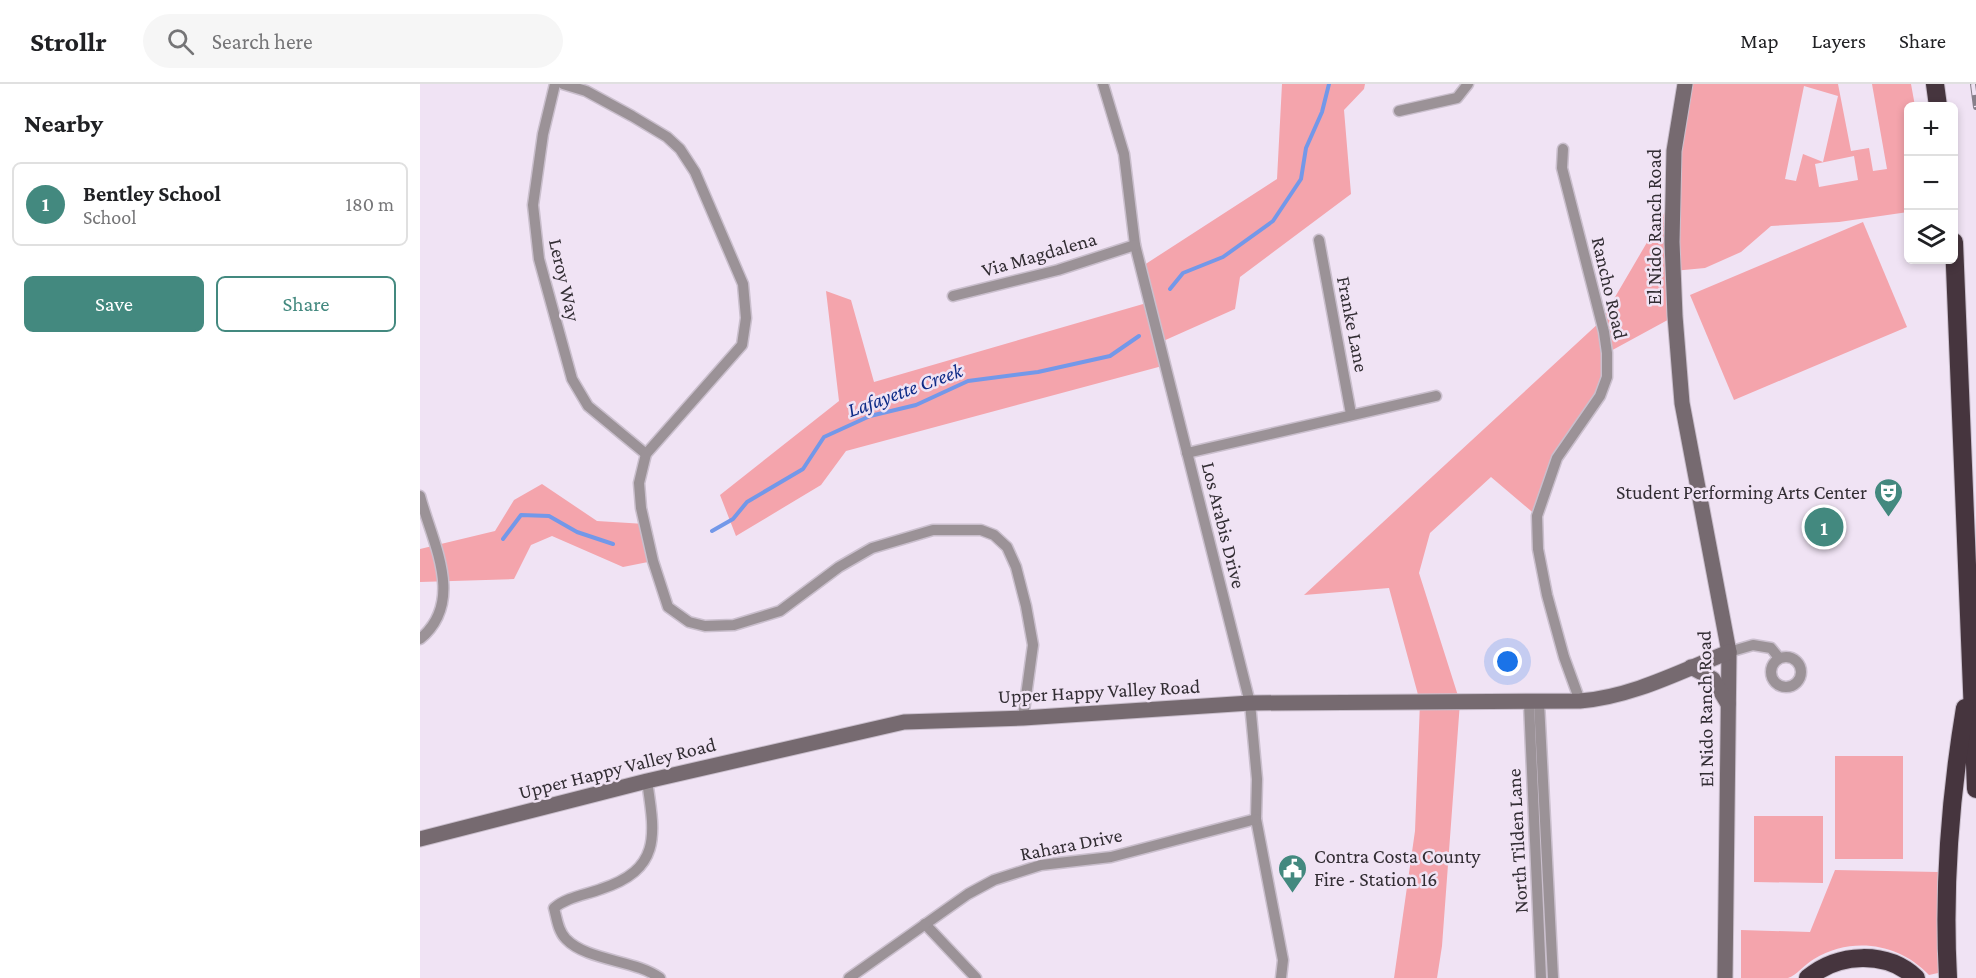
<!DOCTYPE html>
<meta charset="utf-8">
<style>
:root{--surface:#fff;--page:#f6f6f6;--text:#202124;--muted:#757577;--line:#e0e0e0;--accent:#43897f}
body{margin:0;font-family:"Crimson Pro",serif;background:var(--page);color:var(--text)}
.controls{position:absolute;right:18px;top:18px;display:grid;overflow:hidden;border-radius:9px;box-shadow:0 3px 9px #0003}
.controls button{width:54px;height:54px;display:grid;place-items:center;padding:0;border:0;border-bottom:2px solid var(--line);background:var(--surface);color:var(--text);font:30px sans-serif}
.you{position:absolute;left:1088px;top:578px;width:21px;height:21px;margin:-15px;border:4px solid #fff;border-radius:50%;background:#1a73e8;box-shadow:0 0 0 9px #1a73e833}
.badge{display:grid;place-items:center;width:39px;height:39px;border-radius:50%;background:var(--accent);color:#fff;font-size:20px;font-weight:700}
.pin{position:absolute;translate:-50% -50%;border:3px solid #fff;box-shadow:0 2px 6px #0006}
.list{margin:0;padding:0;list-style:none}
h2{display:flex;justify-content:space-between;align-items:center;height:78px;margin:0;padding:0 24px;font-size:26px}
h2 small{font-size:20px;font-weight:400;color:var(--muted)}
.list li{display:grid;grid-template-columns:39px 1fr auto;gap:18px;align-items:center;box-sizing:border-box;height:84px;margin:0 12px 12px;padding:0 12px;border:2px solid var(--line);border-radius:9px}
.list b{display:block;font-size:22px;white-space:nowrap}
.list p{margin:0;font-size:20px;white-space:nowrap;color:var(--muted)}
.list em{font-size:20px;font-style:normal;color:var(--muted)}
.actions{display:flex;gap:12px;padding:18px 24px}
.actions a{flex:1;padding:14px 0;border:2px solid var(--accent);border-radius:9px;text-align:center;font-size:21px;color:var(--accent)}
.actions .main{background:var(--accent);color:#fff}
.icon{flex:none;width:33px;height:33px;fill:none;stroke:currentColor;stroke-width:2;stroke-linecap:round;stroke-linejoin:round}
.map{position:relative;flex:none;width:1556px;height:894px;overflow:hidden}
header{display:flex;align-items:center;gap:36px;box-sizing:border-box;height:84px;padding:0 30px;background:var(--surface);border-bottom:2px solid var(--line)}
header strong{font-size:28px}
nav{display:flex;gap:33px;margin-inline-start:auto;font-size:21px}
.search{width:420px;height:54px;background:var(--page);display:flex;align-items:center;gap:15px;box-sizing:border-box;padding:0 21px;border-radius:33px;color:var(--muted);font-size:22px}
main{display:flex}
aside{flex:1;background:var(--surface)}
.map>svg:first-child{display:block}
.green{fill:#f4a4ac;fill-rule:evenodd}
.lines{fill:none;stroke-linecap:round;stroke-linejoin:round}
.stream{stroke:#7398e9;stroke-width:4}
.street-casing{stroke:#cabfcd;stroke-width:13}
.secondary-casing{stroke:#cabfcd;stroke-width:17}
.highway-casing{stroke:#cabfcd;stroke-width:20}
.street{stroke:#9b9297;stroke-width:10}
.secondary{stroke:#766a70;stroke-width:15}
.highway{stroke:#46353e;stroke-width:18}
.rail-casing{stroke:#877f8a;stroke-width:6}
.rail{stroke:#f0e3f4;stroke-width:4;stroke-dasharray:11;stroke-linecap:butt}
.labels{text-anchor:middle;dominant-baseline:central;stroke-width:5;stroke-linejoin:round;paint-order:stroke}
.street-label{font-size:20px;fill:#322d33;stroke:#f0e3f4}
.poi-label{font-size:20px;fill:#322d33;stroke:#f0e3f4;text-anchor:end}
.water-label{font-size:21px;font-style:italic;fill:#0e2b87;stroke:#f0e3f4}
</style>
<header>
<strong>Strollr</strong>
<div class="search"><svg class="icon" aria-label="search" viewBox="0 0 24 24"><circle cx="10" cy="10" r="6"/><path d="M15 15l6 6"/></svg>Search here</div>
<nav><a>Map</a><a>Layers</a><a>Share</a></nav>
</header>
<main>
<aside>
<h2>Nearby<small></small></h2>
<ul class="list">
<li><span class="badge">1</span><div><b>Bentley School</b><p>School</p></div><em>180 m</em></li>
</ul>
<div class="actions"><a class="main">Save</a><a>Share</a></div>
</aside>
<div class="map">
<svg width="1556" height="894" viewBox="0 0 1556 894">
<rect width="100%" height="100%" fill="#f0e3f4"/>
<g class="green">
<polygon points="862,0 945,0 944,5 924,26 931,110 820,193 815,225 741,258 746,281 426,367 401,401 316,452 300,411 419,317 406,207 431,216 454,298 730,218 721,183 857,95"/>
<path d="M1265 0H1418L1431 67 1449 64 1453 87 1467 85 1452 0H1491L1495 22H1488V128L1419 138 1351 142 1321 168 1285 184 1253 187 1255 232 1187 269V293L1137 374 1117 432 1071 393 1010 449 999 489 1040 618 1022 862 1017 894H974L995 747 1000 618 969 504 884 511 1181 237 1253 114ZM1384 2 1418 12 1403 78 1383 70 1376 97 1365 95ZM1434 72 1438 96 1399 103 1395 80Z"/>
<polygon points="1443,138 1487,243 1314,316 1270,211"/>
<polygon points="122,400 177,437 225,440 233,477 203,483 132,452 111,461 94,495 0,498 0,465 75,447 94,416"/>
<rect x="1415" y="672" width="68" height="103"/>
<polygon points="1334,732 1403,732 1403,799 1334,798"/>
<path d="M1415 786 1518 788V889L1509 891C1479 859 1432 852 1394 875 1386 879 1376 892 1368 894 1354 894 1335 894 1321 894V846L1390 848Z"/>
</g>
<g class="lines">
<g class="stream">
<polyline points="750,205 763,189 803,173 853,137 881,95 886,64 902,28 909,0"/>
<polyline points="292,447 313,435 327,418 383,385 404,353 450,332 496,321 548,297 618,288 690,272 719,252"/>
<polyline points="83,455 101,431 129,432 157,448 193,460"/>
</g>
<defs>
<g id="street">
<polyline points="135,0 123,50 113,121 119,175 152,295 168,322 226,370"/>
<polyline points="143,0 166,7 212,32 247,53 260,65 275,88 323,200 326,234 322,261 226,370 219,399 221,424 233,477 248,523 269,538 285,542 314,541 360,527 419,483 452,464 513,446 561,446 574,451 587,463 596,483 606,522 613,561 603,634"/>
<polyline points="683,0 704,70 715,161 830,619 837,695 836,735 863,876 861,894"/>
<polyline points="979,27 1037,14 1048,0"/>
<polyline points="1143,65 1142,84 1184,248 1187,269 1187,293 1180,312 1137,374 1117,432 1118,465 1127,511 1144,573 1160,617"/>
<polyline points="899,156 931,330"/>
<polyline points="533,212 638,186 715,161"/>
<polyline points="767,369 1016,312"/>
<path d="M0 412C12 458 46 517 0 555"/>
<polyline points="1309,568 1333,561 1351,564 1359,574"/>
<circle cx="1366" cy="588" r="15"/>
<polyline points="1109,619 1121,894"/>
<polyline points="1119,619 1133,894"/>
<path d="M227 697C235 751 242 785 181 805 165 811 147 813 134 824 137 835 138 847 146 855 167 877 216 876 240 894"/>
<polyline points="505,840 556,894"/>
<polyline points="429,894 548,810 574,796 621,781 691,773 836,735"/>
</g>
<g id="secondary">
<polyline points="1265,0 1254,67 1252,158 1255,232 1262,319 1309,568 1305,894"/>
<polyline points="1271,583 1293,595 1308,620"/>
<path d="M0 755 227 697 484 638 603 634 830 619 1160 617C1212 613 1261 587 1309 568"/>
</g>
<g id="highway">
<polyline points="1515,0 1518,22"/>
<polyline points="1534,158 1556,705"/>
<path d="M1388 894C1418 869 1466 866 1496 894"/>
<path d="M1528 894C1523 803 1530 714 1545 624"/>
</g>
</defs>
<use href="#street" class="street-casing"/>
<use href="#secondary" class="secondary-casing"/>
<use href="#highway" class="highway-casing"/>
<use href="#street" class="street"/>
<use href="#secondary" class="secondary"/>
<use href="#highway" class="highway"/>
<defs>
<polyline id="rail" points="1553,0 1556,23"/>
</defs>
<use href="#rail" class="rail-casing"/>
<use href="#rail" class="rail"/>
</g>
<defs>
<symbol id="theatre-pin" viewBox="-11 -11 22 30"><path d="M0 17L-7.5 6A9.5 9.5 0 1 1 7.5 6Z" fill="#43897f" stroke="#f0e3f4"/><path d="M-5-5.5Q0-4 5-5.5V0Q5 5 0 6Q-5 5-5 0ZM-3.3-2.5H-1v1.5H-3.3ZM1-2.5H3.3v1.5H1ZM-2.8 1Q0 5.5 2.8 1Z" fill="#fff"/></symbol>
<symbol id="civic-pin" viewBox="-11 -11 22 30"><path d="M0 17L-7.5 6A9.5 9.5 0 1 1 7.5 6Z" fill="#43897f" stroke="#f0e3f4"/><path d="M-.6-6.5H3V-4.5H.6V-3L4-1V1h2V6H-6V1h2V-1L-.6-3ZM-1.2 2.5V6h2.4V2.5Z" fill="#fff"/></symbol>
</defs>
<g fill-rule="evenodd">
<use href="#theatre-pin" x="1452" y="392" width="33" height="45"/>
<use href="#civic-pin" x="856" y="768" width="33" height="45"/>
</g>
<g class="labels">
<g class="street-label">
<text transform="translate(1234 143) rotate(-90)">El Nido Ranch Road</text>
<text transform="translate(619 170) rotate(-16)">Via Magdalena</text>
<text transform="translate(145 196) rotate(77)">Leroy Way</text>
<text transform="translate(1190 204) rotate(77)">Rancho Road</text>
<text transform="translate(933 240) rotate(79)">Franke Lane</text>
<text transform="translate(804 441) rotate(76)">Los Arabis Drive</text>
<text transform="translate(679 607) rotate(-3)">Upper Happy Valley Road</text>
<text transform="translate(1285 625) rotate(-91)">El Nido Ranch Road</text>
<text transform="translate(197 684) rotate(-14)">Upper Happy Valley Road</text>
<text transform="translate(1097 757) rotate(-93)">North Tilden Lane</text>
<text transform="translate(651 760) rotate(-11)">Rahara Drive</text>
</g>
<g class="poi-label">
<text x="1447" y="408">Student Performing Arts Center</text>
<text x="894" y="772" text-anchor="start">Contra Costa County<tspan x="894" dy="23">Fire - Station 16</tspan></text>
</g>
<g class="water-label">
<text transform="translate(485 306) rotate(-20)">Lafayette Creek</text>
</g>
</g>
</svg>
<div class="controls">
<button>+</button>
<button>−</button>
<button><svg class="icon" aria-label="layers" viewBox="0 0 24 24"><path d="M12 4l9 5-9 5-9-5zM3 14l9 5 9-5"/></svg></button>
</div>
<div class="you"></div>
<div class="pin badge" style="left:1404px;top:443px">1</div>
</div>
</main>
